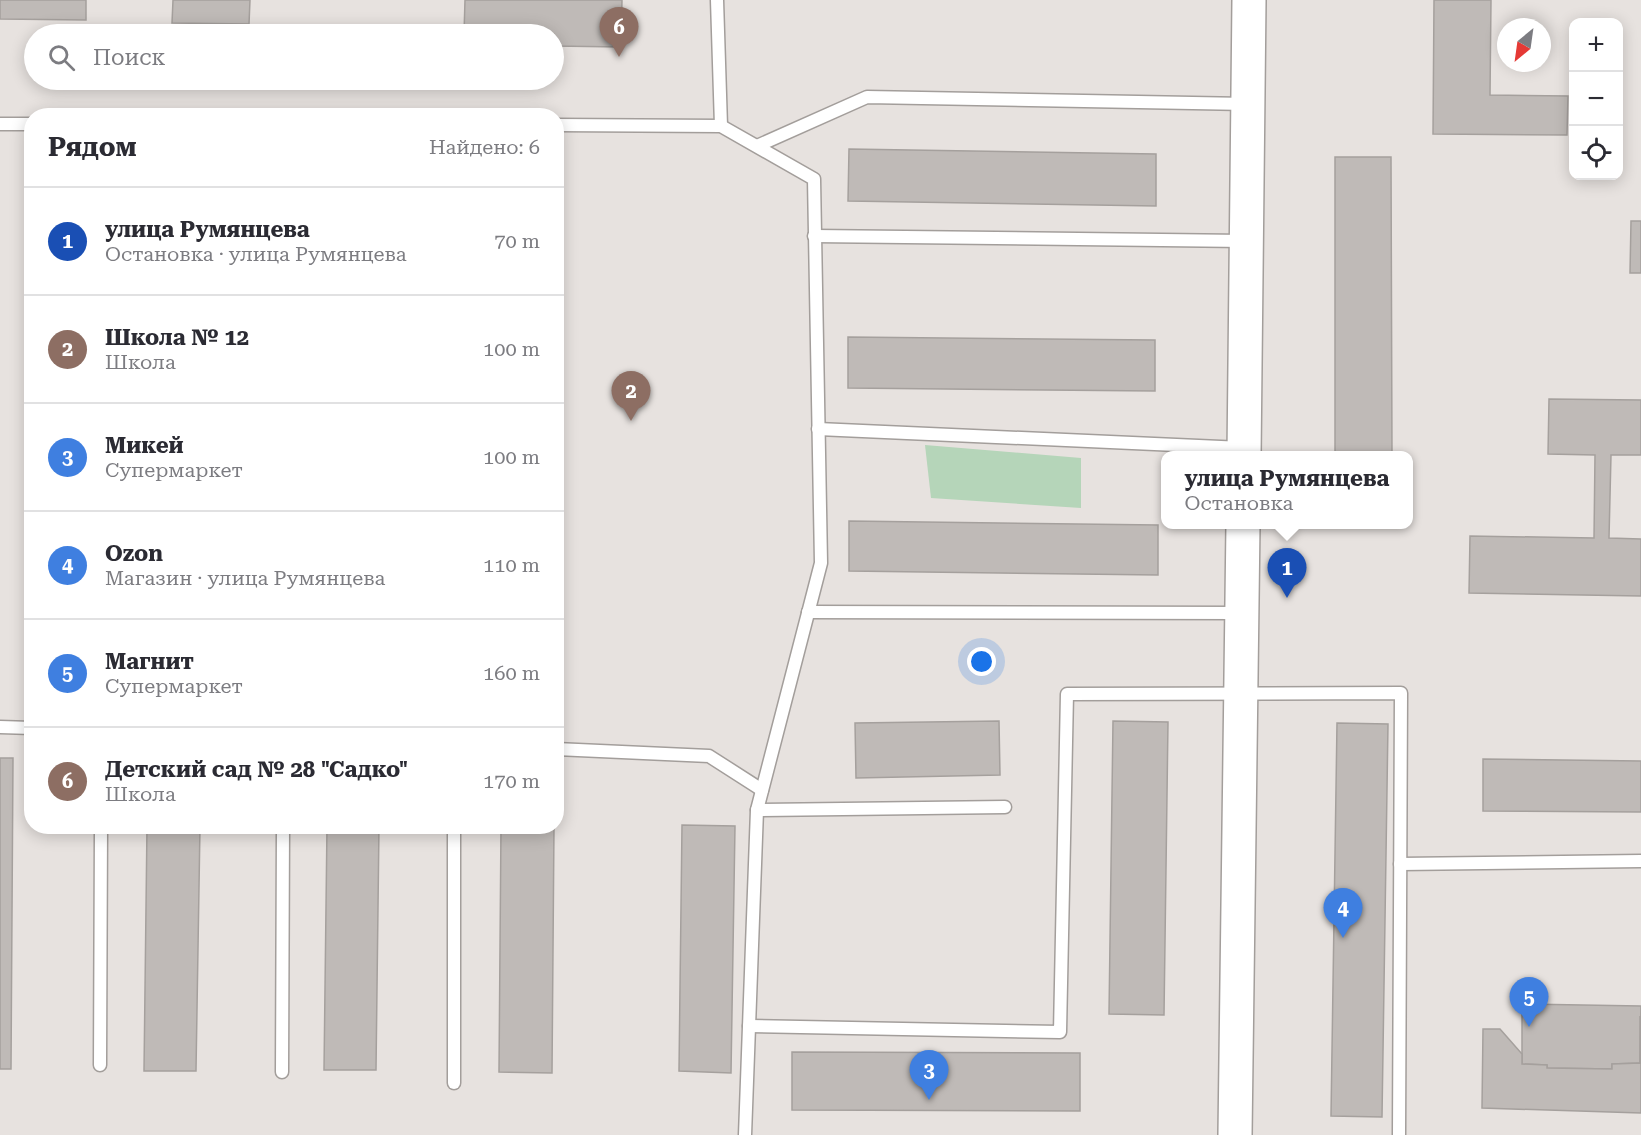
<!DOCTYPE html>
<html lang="ru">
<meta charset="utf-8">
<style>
:root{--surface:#fff;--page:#f7f7f7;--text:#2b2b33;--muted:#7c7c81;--line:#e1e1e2;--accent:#378084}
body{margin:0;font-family:"Roboto Serif",serif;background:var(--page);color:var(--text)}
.controls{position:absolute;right:18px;top:18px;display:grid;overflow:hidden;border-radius:12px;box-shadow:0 3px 15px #0003}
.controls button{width:54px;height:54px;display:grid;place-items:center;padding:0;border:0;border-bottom:2px solid var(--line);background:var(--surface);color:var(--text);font:30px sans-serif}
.compass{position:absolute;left:1497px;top:18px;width:54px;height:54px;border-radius:50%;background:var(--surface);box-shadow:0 3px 15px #0003;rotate:209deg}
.you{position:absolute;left:982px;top:662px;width:21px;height:21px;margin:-15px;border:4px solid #fff;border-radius:50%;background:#1a73e8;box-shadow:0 0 0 9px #1a73e833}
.badge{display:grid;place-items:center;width:39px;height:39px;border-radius:50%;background:var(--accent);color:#fff;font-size:20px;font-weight:700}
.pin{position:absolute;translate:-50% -50px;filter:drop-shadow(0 2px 3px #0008)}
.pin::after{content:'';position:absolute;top:32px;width:21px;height:18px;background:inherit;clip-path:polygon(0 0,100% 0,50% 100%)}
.popup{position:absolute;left:1161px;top:451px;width:252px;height:78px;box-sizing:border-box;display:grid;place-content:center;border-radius:12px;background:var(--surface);filter:drop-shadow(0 2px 4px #0005);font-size:20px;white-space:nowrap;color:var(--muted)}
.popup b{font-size:22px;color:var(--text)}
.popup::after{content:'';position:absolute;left:50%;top:100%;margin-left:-12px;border:12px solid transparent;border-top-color:var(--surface)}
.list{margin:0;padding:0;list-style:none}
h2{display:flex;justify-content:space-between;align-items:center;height:78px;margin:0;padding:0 24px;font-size:26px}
h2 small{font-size:20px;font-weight:400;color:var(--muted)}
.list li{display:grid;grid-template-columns:39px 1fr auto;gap:18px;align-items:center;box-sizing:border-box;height:108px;padding:0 24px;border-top:2px solid var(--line)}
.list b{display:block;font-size:22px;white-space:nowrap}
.list p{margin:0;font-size:20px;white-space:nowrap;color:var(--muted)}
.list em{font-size:20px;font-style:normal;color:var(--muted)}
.icon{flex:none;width:33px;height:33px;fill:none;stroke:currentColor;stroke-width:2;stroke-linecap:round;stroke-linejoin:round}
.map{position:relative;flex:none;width:1641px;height:1135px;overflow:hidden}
.search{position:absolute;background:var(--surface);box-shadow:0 3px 15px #0003;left:24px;top:24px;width:540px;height:66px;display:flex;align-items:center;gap:15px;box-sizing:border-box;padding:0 21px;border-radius:33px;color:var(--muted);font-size:22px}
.panel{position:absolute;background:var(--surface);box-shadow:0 3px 15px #0003;left:24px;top:108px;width:540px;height:726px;border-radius:24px}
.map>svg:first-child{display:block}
.green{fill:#b5d5b9}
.building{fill:#bfbab7;stroke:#a5a09d;stroke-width:1.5}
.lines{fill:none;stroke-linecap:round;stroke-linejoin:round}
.service-casing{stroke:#a39e9b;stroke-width:15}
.secondary-casing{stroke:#a39e9b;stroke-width:36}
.service{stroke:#fff;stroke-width:12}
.secondary{stroke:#fff;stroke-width:33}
</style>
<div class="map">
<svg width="1641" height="1135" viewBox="0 0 1641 1135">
<rect width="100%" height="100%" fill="#e7e2df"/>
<polygon class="green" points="925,445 1081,458 1081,508 931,498"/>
<g class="building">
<polygon points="0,0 86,0 86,20 0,19"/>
<polygon points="173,0 250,0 249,24 172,23"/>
<polygon points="465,0 622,0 621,47 554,46 554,34 464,34"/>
<polygon points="1434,0 1491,0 1490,95 1568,96 1567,135 1433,134"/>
<polygon points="849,149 1156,154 1156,206 848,201"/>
<polygon points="1335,157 1391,157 1392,456 1335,456"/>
<polygon points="1631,221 1641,221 1641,273 1630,273"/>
<polygon points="848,337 1155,340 1155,391 848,388"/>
<polygon points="1549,399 1641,400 1641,455 1611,455 1609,538 1641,539 1641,596 1469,593 1470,536 1594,538 1595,455 1548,454"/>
<polygon points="849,521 1158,525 1158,575 849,571"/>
<polygon points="999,721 1000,775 856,778 855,723"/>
<polygon points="1113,721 1168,722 1164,1015 1109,1014"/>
<polygon points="1337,723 1388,724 1382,1117 1331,1116"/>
<polygon points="0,758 13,758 11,1069 0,1069"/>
<polygon points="1483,759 1641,761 1641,812 1483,811"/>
<polygon points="682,825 735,826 731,1073 679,1071"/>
<polygon points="147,826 200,826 196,1071 144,1071"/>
<polygon points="327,826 379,826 376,1070 324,1070"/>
<polygon points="501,826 554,826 552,1073 499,1072"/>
<polygon points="1522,1004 1641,1006 1640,1063 1612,1064 1612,1069 1547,1068 1547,1065 1522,1064"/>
<polygon points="1640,1016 1641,1063 1640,1063"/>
<polygon points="1483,1029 1500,1029 1522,1054 1522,1064 1547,1065 1547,1068 1612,1069 1612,1064 1641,1063 1641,1113 1482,1108"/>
<polygon points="792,1052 1080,1053 1080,1111 792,1110"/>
</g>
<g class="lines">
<defs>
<g id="service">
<polyline points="717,0 721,126"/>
<polyline points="0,124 32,124"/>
<polyline points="556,125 721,126 814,179 821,563 757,810 745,1135"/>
<polyline points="757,146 867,97 1247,104"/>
<polyline points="814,236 1245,241"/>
<polyline points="818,429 1243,448"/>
<polyline points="808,612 1239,613"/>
<polyline points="0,727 32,728"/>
<polyline points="556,749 709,756 762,790"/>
<polyline points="757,810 1005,807"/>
<polyline points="1400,864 1641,861"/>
<polyline points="749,1026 1060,1032 1067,694 1401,693 1399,1135"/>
<polyline points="100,1065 101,826"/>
<polyline points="282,1072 283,826"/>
<polyline points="454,1083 454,826"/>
</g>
<g id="secondary">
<polyline points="1244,456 1249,0"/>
<polyline points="1235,1135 1243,524"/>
</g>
</defs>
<use href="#service" class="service-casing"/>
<use href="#secondary" class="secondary-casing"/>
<use href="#service" class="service"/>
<use href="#secondary" class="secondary"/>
</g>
</svg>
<div class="controls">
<button>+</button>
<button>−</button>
<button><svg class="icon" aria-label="locate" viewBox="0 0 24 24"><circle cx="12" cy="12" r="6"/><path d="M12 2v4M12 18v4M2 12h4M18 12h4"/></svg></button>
</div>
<svg class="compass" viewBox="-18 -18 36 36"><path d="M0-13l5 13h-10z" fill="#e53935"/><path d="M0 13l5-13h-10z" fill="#7c7c81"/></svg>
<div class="you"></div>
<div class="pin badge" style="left:1287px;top:598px;background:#1a4fb4">1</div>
<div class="popup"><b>улица Румянцева</b>Остановка</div>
<div class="pin badge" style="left:631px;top:421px;background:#8d6e63">2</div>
<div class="pin badge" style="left:929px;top:1100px;background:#3f7fe0">3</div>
<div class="pin badge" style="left:1343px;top:938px;background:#3f7fe0">4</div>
<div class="pin badge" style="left:1529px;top:1027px;background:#3f7fe0">5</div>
<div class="pin badge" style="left:619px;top:57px;background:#8d6e63">6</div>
<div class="search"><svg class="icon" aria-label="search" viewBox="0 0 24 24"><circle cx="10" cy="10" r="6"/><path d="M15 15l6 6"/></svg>Поиск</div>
<section class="panel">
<h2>Рядом<small>Найдено: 6</small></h2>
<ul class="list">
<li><span class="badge" style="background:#1a4fb4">1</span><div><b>улица Румянцева</b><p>Остановка · улица Румянцева</p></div><em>70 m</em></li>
<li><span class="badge" style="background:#8d6e63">2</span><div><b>Школа № 12</b><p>Школа</p></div><em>100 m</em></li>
<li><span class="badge" style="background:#3f7fe0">3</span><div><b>Микей</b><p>Супермаркет</p></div><em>100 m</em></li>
<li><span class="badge" style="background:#3f7fe0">4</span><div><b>Ozon</b><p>Магазин · улица Румянцева</p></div><em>110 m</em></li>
<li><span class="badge" style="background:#3f7fe0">5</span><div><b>Магнит</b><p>Супермаркет</p></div><em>160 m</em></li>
<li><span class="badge" style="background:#8d6e63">6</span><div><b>Детский сад № 28 &quot;Садко&quot;</b><p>Школа</p></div><em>170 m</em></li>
</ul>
</section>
</div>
